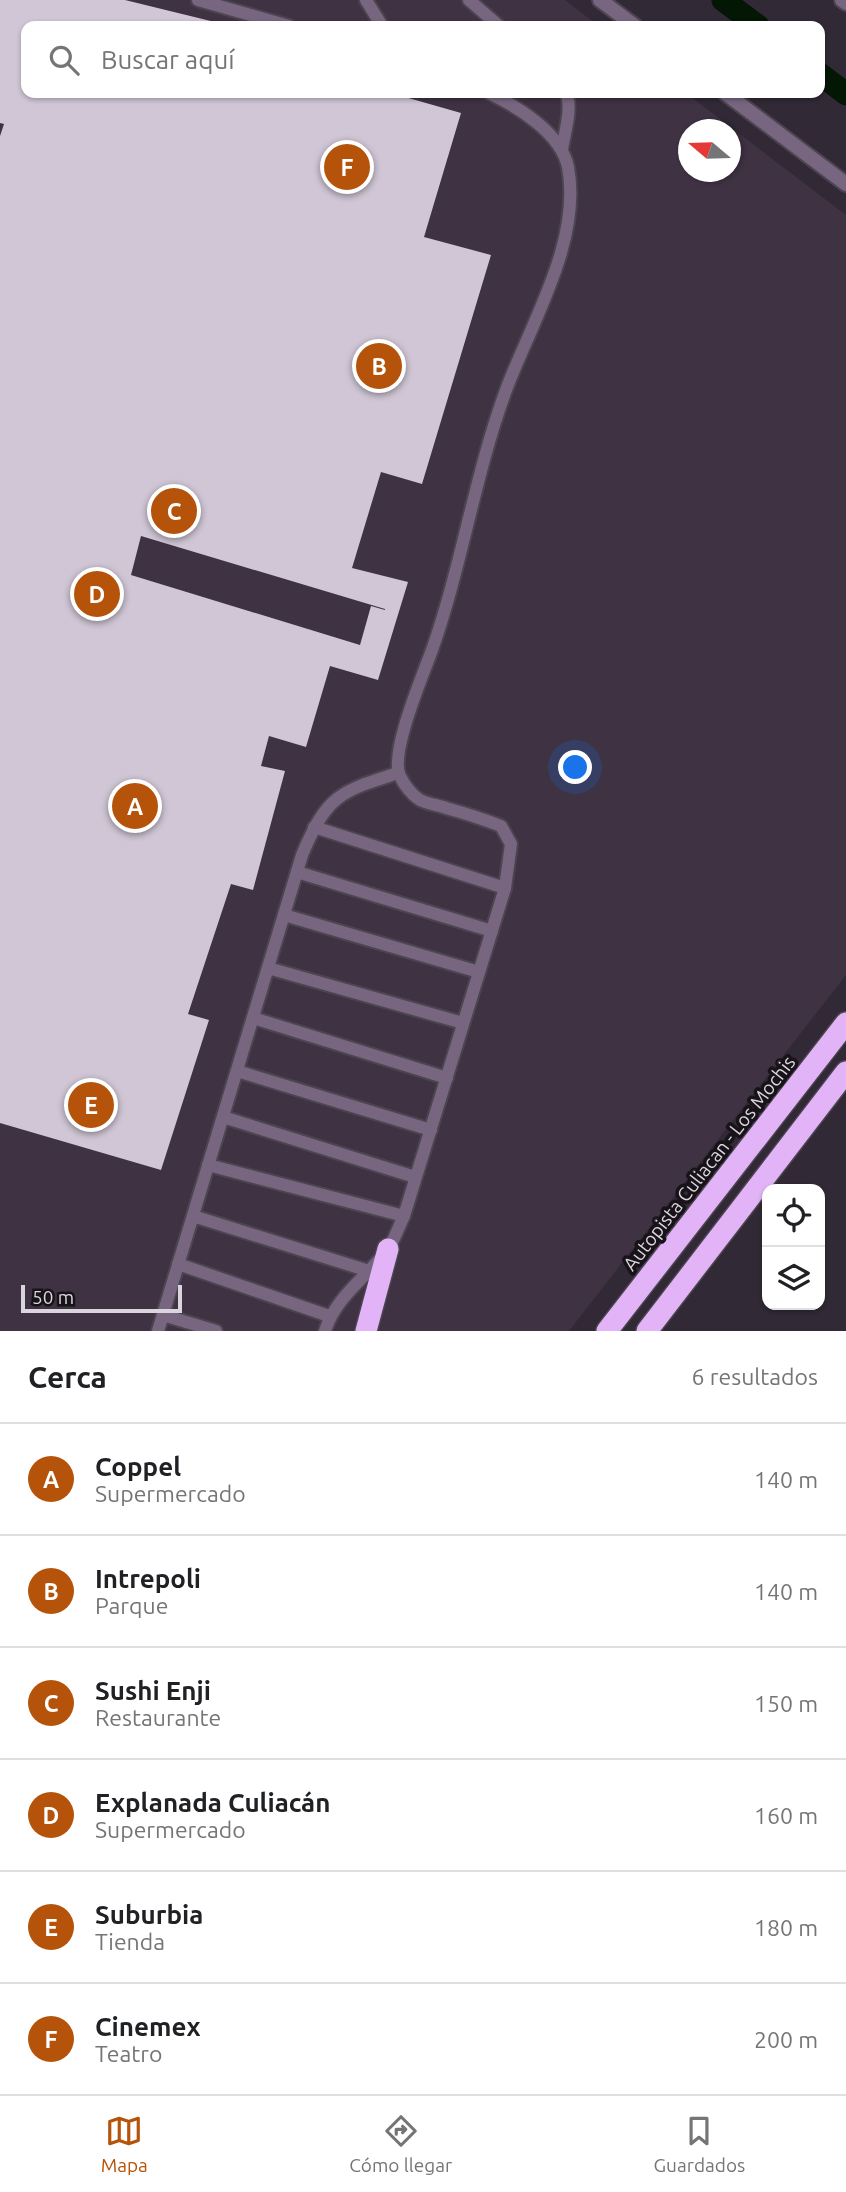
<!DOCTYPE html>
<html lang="es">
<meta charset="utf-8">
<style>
:root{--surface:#fff;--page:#f6f6f6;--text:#202124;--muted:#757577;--line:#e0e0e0;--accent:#b45309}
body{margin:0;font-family:Ubuntu,sans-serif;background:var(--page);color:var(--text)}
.controls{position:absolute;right:21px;bottom:21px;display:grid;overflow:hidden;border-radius:14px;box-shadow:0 2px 5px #0004}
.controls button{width:63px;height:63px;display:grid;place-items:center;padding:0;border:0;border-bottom:2px solid var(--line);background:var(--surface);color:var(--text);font:35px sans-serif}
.compass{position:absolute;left:678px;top:119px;width:63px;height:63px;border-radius:50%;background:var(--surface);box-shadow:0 2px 5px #0004;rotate:289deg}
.scale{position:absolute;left:21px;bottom:18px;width:161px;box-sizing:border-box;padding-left:7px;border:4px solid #dbd6de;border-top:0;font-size:19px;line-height:24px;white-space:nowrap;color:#dbd6de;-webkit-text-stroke:5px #171319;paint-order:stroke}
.you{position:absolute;left:576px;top:768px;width:24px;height:24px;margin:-18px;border:5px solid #fff;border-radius:50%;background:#1a73e8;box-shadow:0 0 0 10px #1a73e833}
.badge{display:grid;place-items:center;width:46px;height:46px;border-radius:50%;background:var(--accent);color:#fff;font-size:23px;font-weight:700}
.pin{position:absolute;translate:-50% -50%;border:4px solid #fff;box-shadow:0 2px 7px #0006}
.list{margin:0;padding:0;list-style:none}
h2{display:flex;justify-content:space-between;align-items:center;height:91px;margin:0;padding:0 28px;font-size:30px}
h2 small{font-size:23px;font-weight:400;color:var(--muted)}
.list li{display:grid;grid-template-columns:46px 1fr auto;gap:21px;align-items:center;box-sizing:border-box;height:112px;padding:0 28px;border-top:2px solid var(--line)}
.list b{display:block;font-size:26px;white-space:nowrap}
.list p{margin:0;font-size:23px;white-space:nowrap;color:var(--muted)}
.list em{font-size:23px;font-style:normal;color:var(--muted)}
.icon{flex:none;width:38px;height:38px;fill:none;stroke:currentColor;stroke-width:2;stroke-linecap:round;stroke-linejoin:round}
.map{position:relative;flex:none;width:846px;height:1331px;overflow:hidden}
.search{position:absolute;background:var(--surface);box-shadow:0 2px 5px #0004;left:21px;right:21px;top:21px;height:77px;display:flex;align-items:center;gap:18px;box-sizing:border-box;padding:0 24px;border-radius:14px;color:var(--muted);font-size:26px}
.sheet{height:763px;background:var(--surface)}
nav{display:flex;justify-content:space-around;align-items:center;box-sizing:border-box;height:98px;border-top:2px solid var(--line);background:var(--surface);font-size:19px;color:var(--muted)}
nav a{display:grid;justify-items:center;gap:4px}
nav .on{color:var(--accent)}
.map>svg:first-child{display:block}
.built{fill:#3e3243;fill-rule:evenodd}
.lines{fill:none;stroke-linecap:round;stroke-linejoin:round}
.canal{stroke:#041604;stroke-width:23}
.building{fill:#d0c6d5;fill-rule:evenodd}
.service-casing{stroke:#4c4550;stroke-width:16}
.minor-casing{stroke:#4c4550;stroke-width:18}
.motorway-casing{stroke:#4c4550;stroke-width:24}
.service{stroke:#786681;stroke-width:12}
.minor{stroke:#786681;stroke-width:14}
.motorway{stroke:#e2b4f7;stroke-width:21}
.labels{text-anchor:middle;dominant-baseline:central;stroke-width:7;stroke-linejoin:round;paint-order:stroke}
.street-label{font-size:19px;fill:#dbd6de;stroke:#171319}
</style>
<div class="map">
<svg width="846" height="1331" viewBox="0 0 846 1331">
<rect width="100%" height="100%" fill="#312935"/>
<path class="built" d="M0 0H565L599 26H26V93H686L846 215V975L569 1331H0ZM688 130H730V172H688Z"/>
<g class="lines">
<g class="canal">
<polyline points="723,0 758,26"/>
<polyline points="820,74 846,94"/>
</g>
</g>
<path class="building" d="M0 0H125L227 25 26 26V93H391L461 113 424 237 491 255 422 484 381 472 352 568 408 582 378 680 330 666 306 747 269 736 261 766 285 771 253 890 231 884 188 1014 209 1020 161 1170 0 1123V136L4 124 0 123ZM141 536 385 609V610L371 606 360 645 131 575Z"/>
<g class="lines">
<defs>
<g id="service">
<polyline points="198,0 289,26"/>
<polyline points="366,0 382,26"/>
<polyline points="469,0 499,26"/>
<path d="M562 150C564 134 573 108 566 93"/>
<polyline points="314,827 505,888"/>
<polyline points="297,872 492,931"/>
<polyline points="284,915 479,972"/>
<polyline points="268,968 463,1023"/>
<polyline points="253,1018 447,1078"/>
<polyline points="237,1071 431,1130"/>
<polyline points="223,1117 415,1177"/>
<polyline points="208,1165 404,1216"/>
<polyline points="193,1216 369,1271"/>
<polyline points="178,1264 329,1316"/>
<polyline points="163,1315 216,1331"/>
<path d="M158 1331 302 855C327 796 338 792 398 773"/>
<path d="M325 1331C335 1298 365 1278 386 1252 394 1242 398 1228 404 1216L505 888 511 844 501 826C483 819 464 813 446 808 438 805 428 804 420 800 412 795 404 785 400 776 389 754 423 675 432 650 462 565 475 474 506 390 531 323 582 241 568 167 561 133 518 107 489 93"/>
</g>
<g id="minor">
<polyline points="600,0 635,26"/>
<polyline points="842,0 846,3"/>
<polyline points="725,93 846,184"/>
</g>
<g id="motorway">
<polyline points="366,1331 388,1249"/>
<polyline points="607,1331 846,1023"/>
<polyline points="647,1331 846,1072"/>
</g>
</defs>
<use href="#service" class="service-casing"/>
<use href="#minor" class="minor-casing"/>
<use href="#motorway" class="motorway-casing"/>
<use href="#service" class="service"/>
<use href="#minor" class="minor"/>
<use href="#motorway" class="motorway"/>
</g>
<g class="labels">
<g class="street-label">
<text transform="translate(709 1163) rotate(-52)">Autopista Culiacan - Los Mochis</text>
</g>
</g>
</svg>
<div class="controls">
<button><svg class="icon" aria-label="locate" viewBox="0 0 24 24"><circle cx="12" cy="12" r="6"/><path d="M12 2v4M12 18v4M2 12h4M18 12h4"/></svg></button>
<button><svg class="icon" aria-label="layers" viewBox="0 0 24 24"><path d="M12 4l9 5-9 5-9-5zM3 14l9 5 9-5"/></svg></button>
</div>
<svg class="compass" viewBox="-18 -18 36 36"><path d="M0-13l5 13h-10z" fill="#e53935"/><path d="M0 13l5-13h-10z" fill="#757577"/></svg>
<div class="scale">50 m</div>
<div class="you"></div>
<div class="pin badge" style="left:135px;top:806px">A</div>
<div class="pin badge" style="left:379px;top:366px">B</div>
<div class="pin badge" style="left:174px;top:511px">C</div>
<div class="pin badge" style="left:97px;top:594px">D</div>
<div class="pin badge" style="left:91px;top:1105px">E</div>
<div class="pin badge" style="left:347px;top:167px">F</div>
<div class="search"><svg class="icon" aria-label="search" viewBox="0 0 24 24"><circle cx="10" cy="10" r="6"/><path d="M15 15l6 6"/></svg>Buscar aquí</div>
</div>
<section class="sheet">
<h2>Cerca<small>6 resultados</small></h2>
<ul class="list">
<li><span class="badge">A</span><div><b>Coppel</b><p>Supermercado</p></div><em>140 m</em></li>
<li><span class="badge">B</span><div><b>Intrepoli</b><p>Parque</p></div><em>140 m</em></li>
<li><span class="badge">C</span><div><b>Sushi Enji</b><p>Restaurante</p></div><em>150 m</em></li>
<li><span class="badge">D</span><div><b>Explanada Culiacán</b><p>Supermercado</p></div><em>160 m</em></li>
<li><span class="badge">E</span><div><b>Suburbia</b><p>Tienda</p></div><em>180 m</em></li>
<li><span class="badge">F</span><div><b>Cinemex</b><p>Teatro</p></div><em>200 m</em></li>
</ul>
</section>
<nav>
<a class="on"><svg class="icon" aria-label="map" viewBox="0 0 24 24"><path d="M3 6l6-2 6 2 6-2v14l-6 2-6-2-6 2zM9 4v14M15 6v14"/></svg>Mapa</a>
<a><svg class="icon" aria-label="directions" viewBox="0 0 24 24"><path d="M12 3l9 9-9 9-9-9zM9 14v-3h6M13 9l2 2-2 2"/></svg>Cómo llegar</a>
<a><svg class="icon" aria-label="saved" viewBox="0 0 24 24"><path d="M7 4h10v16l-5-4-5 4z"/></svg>Guardados</a>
</nav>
